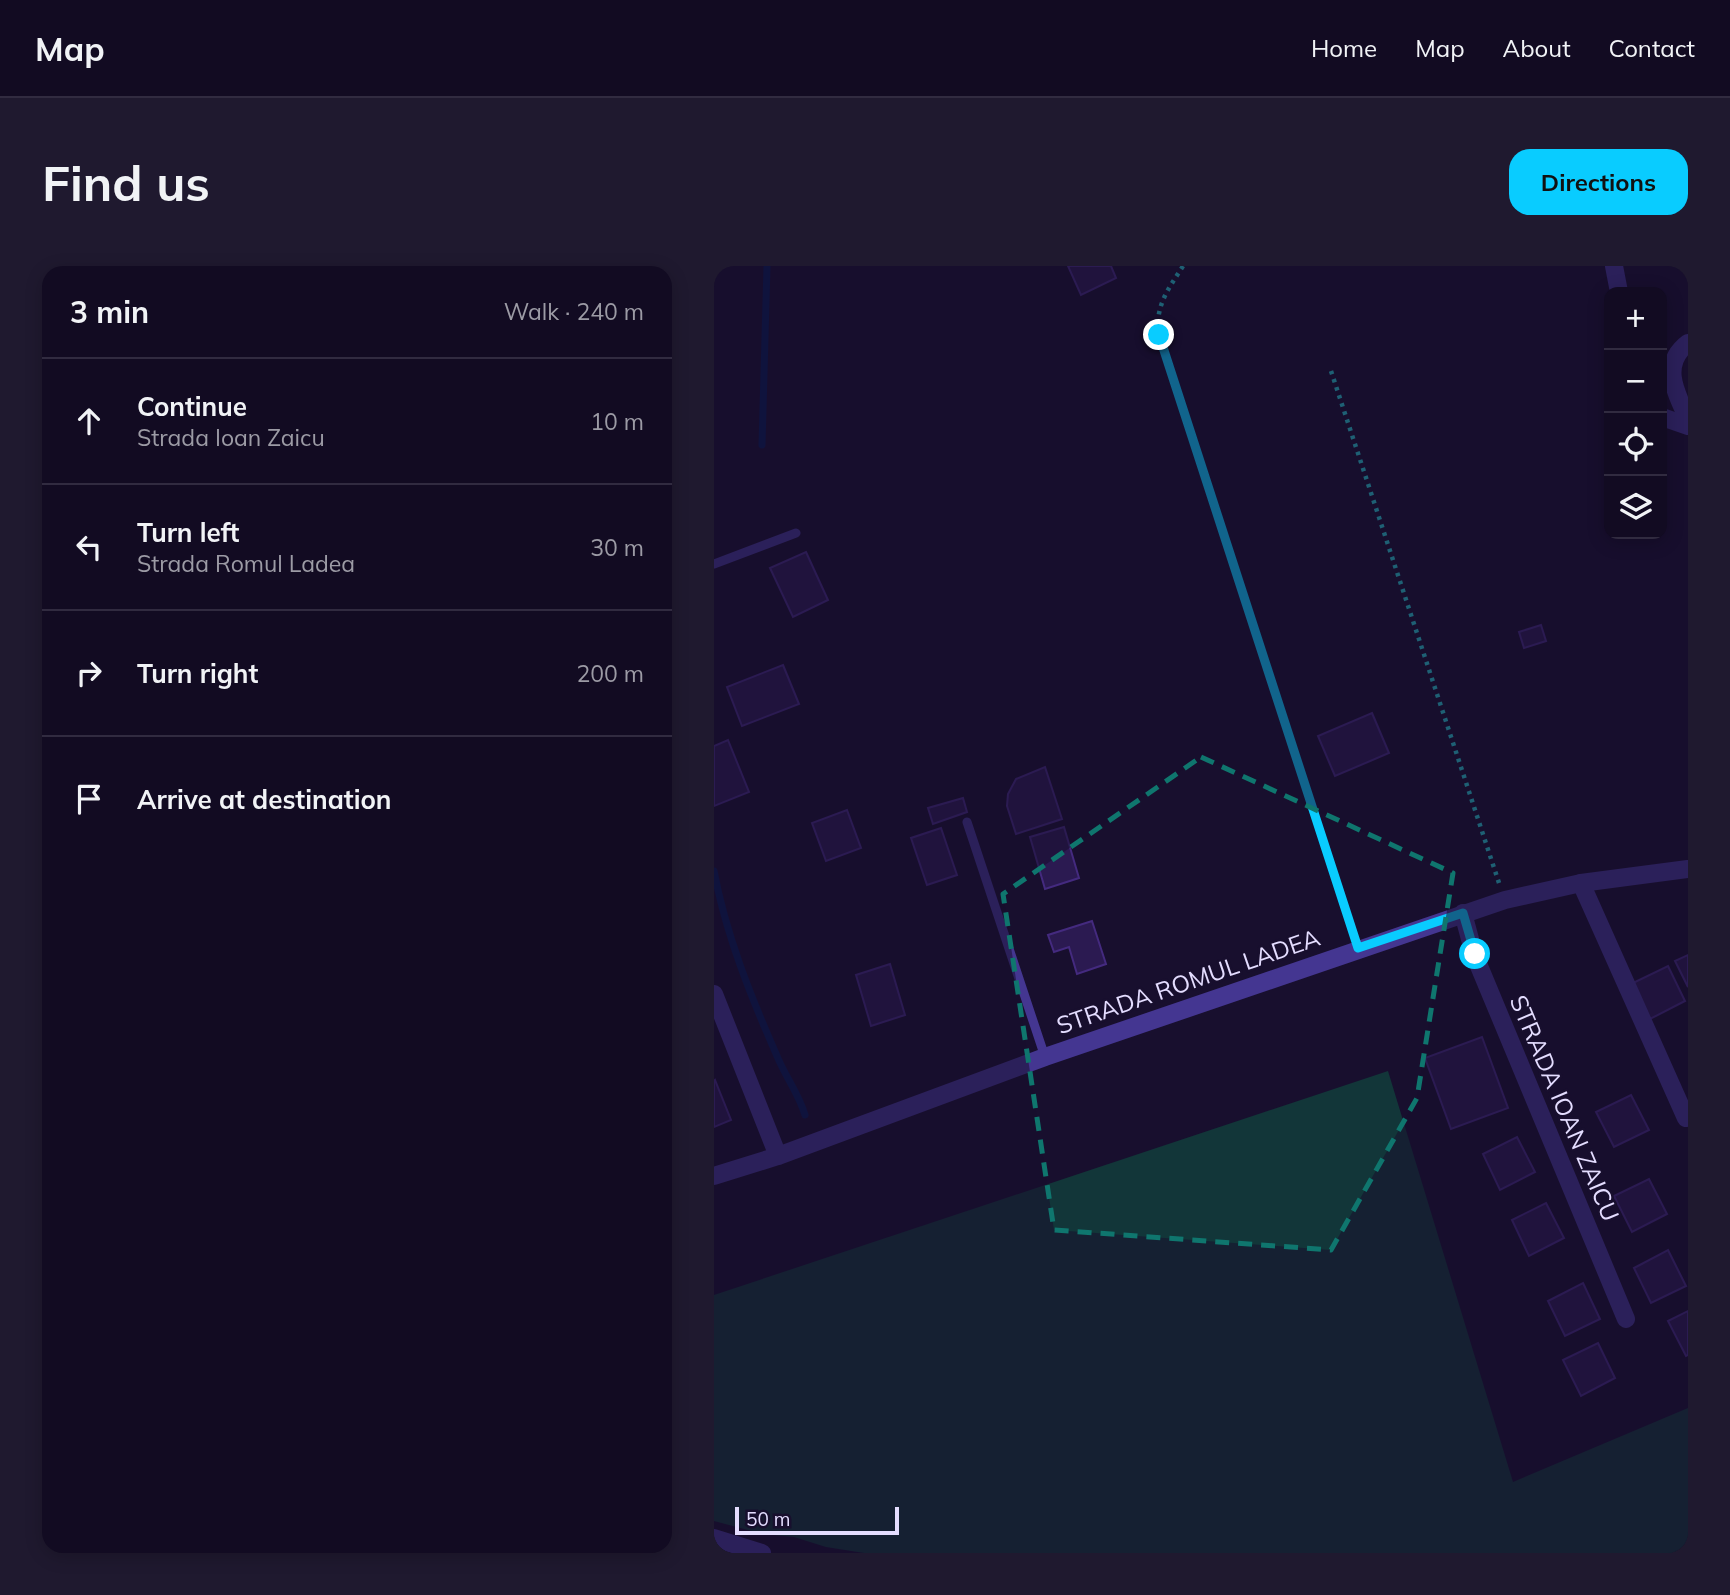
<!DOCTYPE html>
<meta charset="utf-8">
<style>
:root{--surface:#120b22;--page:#1f192f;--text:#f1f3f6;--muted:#9c9ba5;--line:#312b40;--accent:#09ccff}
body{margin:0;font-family:Mulish,sans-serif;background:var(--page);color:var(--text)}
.controls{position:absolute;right:21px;top:21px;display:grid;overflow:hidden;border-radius:14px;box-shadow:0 4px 18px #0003}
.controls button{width:63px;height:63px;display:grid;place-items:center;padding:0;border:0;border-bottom:2px solid var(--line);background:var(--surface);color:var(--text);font:35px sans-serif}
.scale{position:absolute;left:21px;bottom:18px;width:164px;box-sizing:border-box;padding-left:7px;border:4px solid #e4ddff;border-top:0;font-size:19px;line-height:24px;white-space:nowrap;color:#e4ddff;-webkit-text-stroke:5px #180f2e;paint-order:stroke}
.stop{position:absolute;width:21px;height:21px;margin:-16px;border:5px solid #09ccff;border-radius:50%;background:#fff}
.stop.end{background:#09ccff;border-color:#fff;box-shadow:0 2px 7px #0008}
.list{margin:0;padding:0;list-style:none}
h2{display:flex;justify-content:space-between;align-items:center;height:91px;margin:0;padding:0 28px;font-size:30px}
h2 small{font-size:23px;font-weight:400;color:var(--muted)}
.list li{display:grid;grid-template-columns:46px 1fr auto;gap:21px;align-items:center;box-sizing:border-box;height:126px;padding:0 28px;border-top:2px solid var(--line)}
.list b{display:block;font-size:26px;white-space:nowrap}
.list p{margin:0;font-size:23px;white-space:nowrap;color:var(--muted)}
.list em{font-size:23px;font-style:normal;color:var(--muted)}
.icon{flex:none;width:38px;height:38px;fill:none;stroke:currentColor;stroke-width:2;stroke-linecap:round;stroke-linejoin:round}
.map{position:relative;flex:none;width:974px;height:1287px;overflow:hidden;border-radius:21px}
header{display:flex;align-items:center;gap:42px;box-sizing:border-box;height:98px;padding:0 35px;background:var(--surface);border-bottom:2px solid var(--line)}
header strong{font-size:33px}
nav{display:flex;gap:38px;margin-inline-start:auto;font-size:24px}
.intro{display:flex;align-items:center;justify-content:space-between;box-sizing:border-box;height:168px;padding:0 42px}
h1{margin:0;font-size:49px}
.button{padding:18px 32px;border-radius:21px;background:var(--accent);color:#111;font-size:24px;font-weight:700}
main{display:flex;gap:42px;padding:0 42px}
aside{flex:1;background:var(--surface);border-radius:21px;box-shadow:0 4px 18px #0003}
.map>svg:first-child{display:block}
.green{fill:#123639}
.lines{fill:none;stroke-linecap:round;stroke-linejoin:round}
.stream{stroke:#061951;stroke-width:7}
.building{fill:#2b1a51;stroke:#442a7f;stroke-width:2}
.path{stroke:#26c3ca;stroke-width:4.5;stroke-dasharray:3.5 5;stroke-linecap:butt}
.lane{stroke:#443691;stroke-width:9}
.street{stroke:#443691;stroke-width:18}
.route{stroke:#09ccff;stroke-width:9}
.marked{fill:none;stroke:#0f766e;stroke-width:5;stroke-dasharray:14 9;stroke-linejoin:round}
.labels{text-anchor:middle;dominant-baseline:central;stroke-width:5;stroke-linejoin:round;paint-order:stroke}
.street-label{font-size:24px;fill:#e4ddff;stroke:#180f2e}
</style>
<header>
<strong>Map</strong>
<nav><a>Home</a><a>Map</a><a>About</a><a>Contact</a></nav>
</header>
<div class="intro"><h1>Find us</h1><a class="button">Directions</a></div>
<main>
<aside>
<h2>3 min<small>Walk · 240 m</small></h2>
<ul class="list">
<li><svg class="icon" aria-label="ahead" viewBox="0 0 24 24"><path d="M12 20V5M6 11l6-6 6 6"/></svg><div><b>Continue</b><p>Strada Ioan Zaicu</p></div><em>10 m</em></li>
<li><svg class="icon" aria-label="left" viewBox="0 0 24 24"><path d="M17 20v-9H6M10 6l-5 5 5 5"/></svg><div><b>Turn left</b><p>Strada Romul Ladea</p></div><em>30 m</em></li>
<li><svg class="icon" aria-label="right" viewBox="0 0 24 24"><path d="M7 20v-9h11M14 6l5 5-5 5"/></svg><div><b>Turn right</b></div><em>200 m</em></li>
<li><svg class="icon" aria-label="arrive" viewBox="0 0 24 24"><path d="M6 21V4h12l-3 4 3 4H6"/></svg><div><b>Arrive at destination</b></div></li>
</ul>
</aside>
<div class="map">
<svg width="974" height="1287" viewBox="0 0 974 1287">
<rect width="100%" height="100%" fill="#180f2e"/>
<polygon class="green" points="674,805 799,1216 974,1142 974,1287 150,1287 112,1281 80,1271 49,1268 0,1255 0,1029"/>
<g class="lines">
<g class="stream">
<polyline points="48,179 53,0"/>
<path d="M0 605C12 669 37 731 63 790 71 810 85 828 91 849"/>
</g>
</g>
<g class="building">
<polygon points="354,0 397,0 402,12 367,29"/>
<polygon points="92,286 114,334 79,351 56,302"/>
<polygon points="827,359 832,375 810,382 805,366"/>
<polygon points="69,399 85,438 28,460 13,421"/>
<polygon points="658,447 675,487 621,510 604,470"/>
<polygon points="14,474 35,526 0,540 0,480"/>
<polygon points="331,501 348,553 302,568 293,540 294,528 302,513"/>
<polygon points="249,532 253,546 219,558 214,542"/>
<polygon points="133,544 147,582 112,595 98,557"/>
<polygon points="350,561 365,612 331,623 316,571"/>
<polygon points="227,562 243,609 213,619 197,572"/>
<polygon points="378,655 392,698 363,708 355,681 340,686 334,669"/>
<polygon points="974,689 974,721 961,695"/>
<polygon points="176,698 191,749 157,760 142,709"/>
<polygon points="954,700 971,735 936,753 919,717"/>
<polygon points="768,771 794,842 737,863 711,792"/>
<polygon points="1,814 17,854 0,861 0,815"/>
<polygon points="917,829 935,864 900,881 882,846"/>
<polygon points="803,871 821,906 786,924 769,888"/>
<polygon points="935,913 953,948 918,966 900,930"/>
<polygon points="832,937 850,972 815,990 798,954"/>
<polygon points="954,984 972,1020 937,1037 920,1002"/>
<polygon points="869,1017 886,1053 851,1070 834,1035"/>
<polygon points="974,1045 974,1089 972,1090 954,1055"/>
<polygon points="884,1077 901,1112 867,1130 849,1094"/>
</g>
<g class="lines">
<g class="path">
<path d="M469 0C455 22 440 41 445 69L640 668"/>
<polyline points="617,105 785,617"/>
</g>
<g class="lane">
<polyline points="0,298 82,267"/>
<polyline points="253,556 331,791"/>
</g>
<g class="street">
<polyline points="900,0 905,26"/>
<path d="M974 77C946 98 962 127 974 153"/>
<polyline points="948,151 974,160"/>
<polyline points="867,617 972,852"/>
<polyline points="749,647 760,688 912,1053"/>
<polyline points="0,728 64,890"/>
<polyline points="0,910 64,890 331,791 791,634 867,617 974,603"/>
<polyline points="0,1272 48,1287"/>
</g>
</g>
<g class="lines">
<polyline class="route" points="445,69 644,682 749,647 761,688"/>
</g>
<path d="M0 0H974V1287H0ZM487 491 739 607 703 832 617 984 340 964 289 628Z" fill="#180f2e" fill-opacity=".55" fill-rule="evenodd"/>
<path class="marked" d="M487 491 739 607 703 832 617 984 340 964 289 628Z"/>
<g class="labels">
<g class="street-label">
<text transform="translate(474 715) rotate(-19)">STRADA ROMUL LADEA</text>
<text transform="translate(851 842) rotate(67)">STRADA IOAN ZAICU</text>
</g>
</g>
</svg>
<div class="controls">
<button>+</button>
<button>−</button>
<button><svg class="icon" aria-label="locate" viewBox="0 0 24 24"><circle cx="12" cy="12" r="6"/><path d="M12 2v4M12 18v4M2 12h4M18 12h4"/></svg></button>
<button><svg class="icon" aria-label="layers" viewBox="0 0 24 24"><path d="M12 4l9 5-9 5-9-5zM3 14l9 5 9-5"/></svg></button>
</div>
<div class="scale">50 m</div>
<div class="stop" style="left:761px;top:688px"></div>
<div class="stop end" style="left:445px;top:69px"></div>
</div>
</main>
